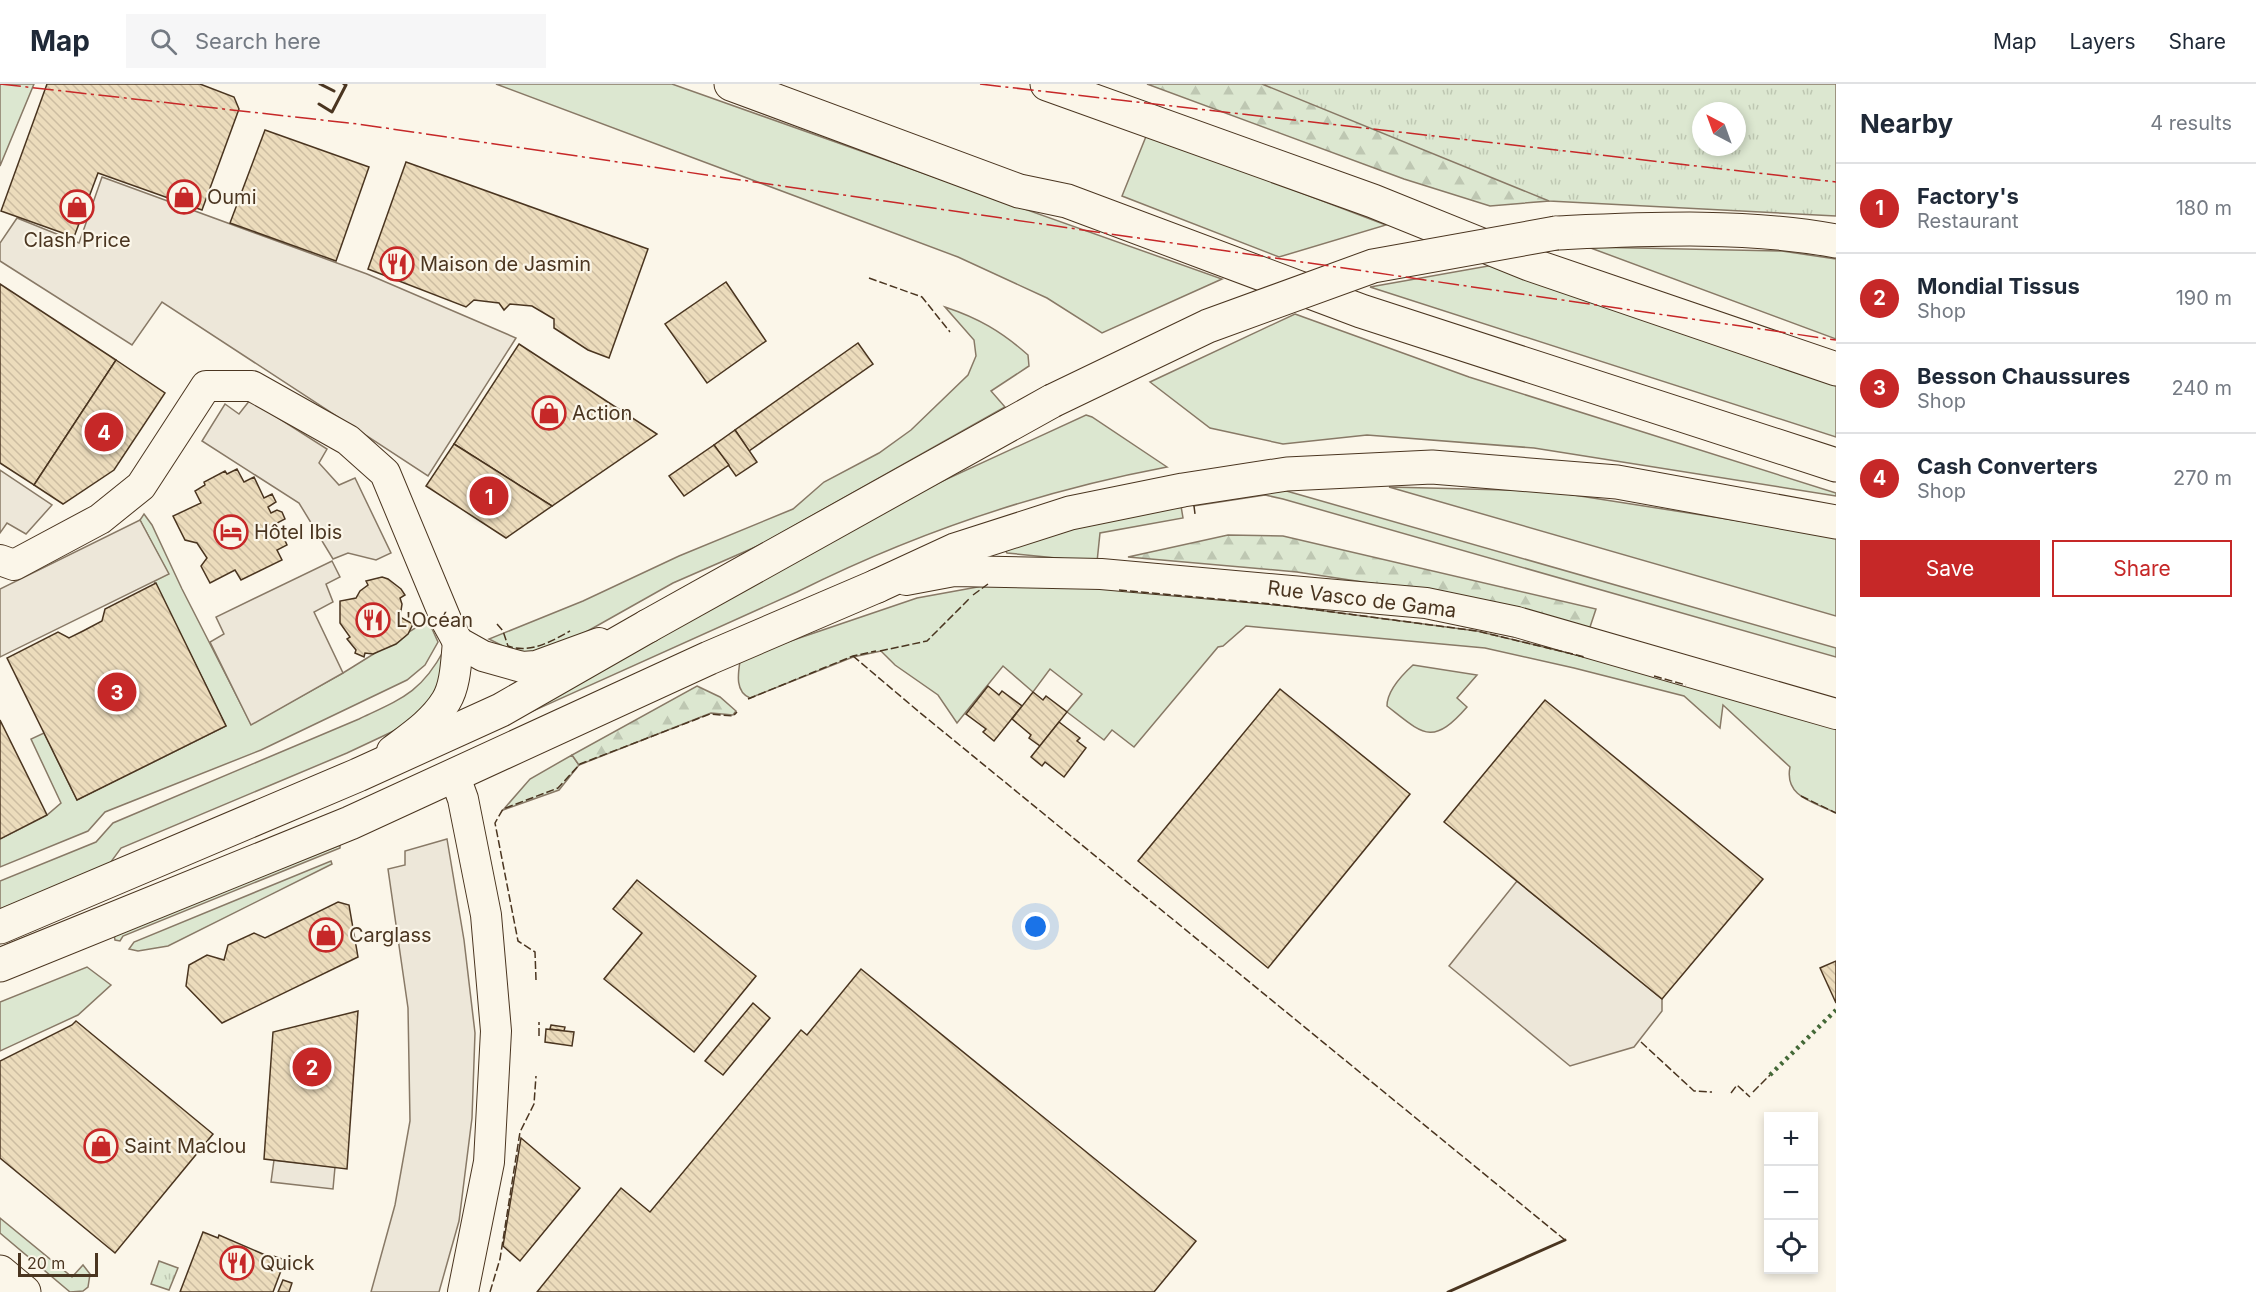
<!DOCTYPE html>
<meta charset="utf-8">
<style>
:root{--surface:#fff;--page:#f6f6f7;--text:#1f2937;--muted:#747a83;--line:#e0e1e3;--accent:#c62828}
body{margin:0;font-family:Inter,sans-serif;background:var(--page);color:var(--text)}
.controls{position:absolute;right:18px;bottom:18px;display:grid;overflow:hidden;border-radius:0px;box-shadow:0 3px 9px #0003}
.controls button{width:54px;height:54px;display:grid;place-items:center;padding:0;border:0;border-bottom:2px solid var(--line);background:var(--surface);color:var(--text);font:30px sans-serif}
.compass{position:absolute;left:1692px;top:18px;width:54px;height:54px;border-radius:50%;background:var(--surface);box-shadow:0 3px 9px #0003;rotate:319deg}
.scale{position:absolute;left:18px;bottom:15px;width:80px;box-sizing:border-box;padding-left:6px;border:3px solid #4a3520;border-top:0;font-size:16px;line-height:21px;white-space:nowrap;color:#4a3520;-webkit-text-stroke:4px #fbf6e9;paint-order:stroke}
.you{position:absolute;left:1036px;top:843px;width:21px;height:21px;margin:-15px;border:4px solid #fff;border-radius:50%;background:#1a73e8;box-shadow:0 0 0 9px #1a73e833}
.badge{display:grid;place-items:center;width:39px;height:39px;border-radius:50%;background:var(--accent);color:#fff;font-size:20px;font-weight:700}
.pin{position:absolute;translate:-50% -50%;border:3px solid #fff;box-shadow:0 2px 6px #0006}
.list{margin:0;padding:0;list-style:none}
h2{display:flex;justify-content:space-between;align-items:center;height:78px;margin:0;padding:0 24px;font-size:26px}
h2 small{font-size:20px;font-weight:400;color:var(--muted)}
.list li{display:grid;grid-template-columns:39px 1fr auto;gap:18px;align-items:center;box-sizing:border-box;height:90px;padding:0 24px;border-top:2px solid var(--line)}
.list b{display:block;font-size:22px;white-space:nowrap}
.list p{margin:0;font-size:20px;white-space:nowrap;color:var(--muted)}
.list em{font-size:20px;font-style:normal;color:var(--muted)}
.actions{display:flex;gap:12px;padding:18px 24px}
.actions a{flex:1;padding:14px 0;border:2px solid var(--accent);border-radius:0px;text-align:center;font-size:21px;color:var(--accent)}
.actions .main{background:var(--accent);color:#fff}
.icon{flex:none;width:33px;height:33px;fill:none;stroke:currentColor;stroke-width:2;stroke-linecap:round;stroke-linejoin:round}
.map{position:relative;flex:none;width:1836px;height:1208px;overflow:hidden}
header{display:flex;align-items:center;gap:36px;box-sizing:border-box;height:84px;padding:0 30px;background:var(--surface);border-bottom:2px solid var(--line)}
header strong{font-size:28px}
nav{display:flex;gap:33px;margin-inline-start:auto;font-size:21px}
.search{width:420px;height:54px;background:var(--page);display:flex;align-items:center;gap:15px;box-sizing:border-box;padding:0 21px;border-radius:0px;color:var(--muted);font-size:22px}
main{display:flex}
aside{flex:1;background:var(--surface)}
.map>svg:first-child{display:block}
.green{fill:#dce7d0;stroke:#887966;stroke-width:1.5}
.forest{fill:url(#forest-firs);stroke:#887966;stroke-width:1.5}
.park{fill:url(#park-tufts);stroke:#887966;stroke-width:1.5;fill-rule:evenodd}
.parking{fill:#ede7d9;stroke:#887966;stroke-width:1.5}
.building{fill:url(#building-back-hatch);stroke:#4a3520;stroke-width:1.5}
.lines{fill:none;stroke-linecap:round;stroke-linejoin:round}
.minor-casing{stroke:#4a3520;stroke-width:32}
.major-casing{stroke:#4a3520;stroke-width:35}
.highway-casing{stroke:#4a3520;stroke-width:35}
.minor{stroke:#fbf6e9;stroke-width:30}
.major{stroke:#fbf6e9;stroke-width:33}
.highway{stroke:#fbf6e9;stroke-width:33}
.highway-bridge-casing{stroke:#4a3520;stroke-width:35;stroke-linecap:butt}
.highway-bridge{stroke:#fbf6e9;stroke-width:33}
.hedge{stroke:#436837;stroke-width:4.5;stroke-dasharray:3 4.5;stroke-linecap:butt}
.fence{stroke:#4a3520;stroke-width:1.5;stroke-dasharray:8 3;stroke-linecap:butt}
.wall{stroke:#4a3520;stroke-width:3}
.power{stroke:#c62828;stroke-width:1.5;stroke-dasharray:21 4.5 3 4.5;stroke-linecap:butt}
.labels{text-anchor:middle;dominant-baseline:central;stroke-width:4.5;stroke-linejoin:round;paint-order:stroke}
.poi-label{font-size:20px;fill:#4a3520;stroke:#fbf6e9;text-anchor:start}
.street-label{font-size:20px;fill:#4a3520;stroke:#fbf6e9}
</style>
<header>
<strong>Map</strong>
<div class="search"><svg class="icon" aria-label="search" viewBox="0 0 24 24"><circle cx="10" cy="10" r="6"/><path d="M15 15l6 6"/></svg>Search here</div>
<nav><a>Map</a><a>Layers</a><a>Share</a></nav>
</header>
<main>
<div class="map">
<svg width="1836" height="1208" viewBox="0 0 1836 1208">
<defs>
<pattern id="forest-firs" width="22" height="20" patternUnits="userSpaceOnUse" patternTransform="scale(1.5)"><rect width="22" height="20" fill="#dce7d0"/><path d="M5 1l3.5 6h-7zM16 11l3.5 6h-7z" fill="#bec7b2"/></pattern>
<pattern id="park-tufts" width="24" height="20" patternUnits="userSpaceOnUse" patternTransform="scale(1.5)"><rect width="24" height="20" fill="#dce7d0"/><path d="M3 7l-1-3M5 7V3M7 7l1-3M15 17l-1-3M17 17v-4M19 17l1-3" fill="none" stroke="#bec7b2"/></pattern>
<pattern id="building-back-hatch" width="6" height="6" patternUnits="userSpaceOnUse" patternTransform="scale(1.5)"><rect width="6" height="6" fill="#ecdcbc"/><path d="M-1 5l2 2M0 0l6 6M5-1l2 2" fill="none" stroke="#ccbda1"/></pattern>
</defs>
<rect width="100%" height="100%" fill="#fbf6e9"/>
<g class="green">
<polygon points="0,0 34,0 0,82"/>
<polygon points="496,0 672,0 1222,195 1102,249 1047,214 958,173"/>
<polygon points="1147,50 1386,141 1279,173 1122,112"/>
<polygon points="1588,163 1782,167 1836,175 1836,255"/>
<polygon points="1505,179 1836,302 1836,353 1370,203"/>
<path d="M945 223C978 234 1001 247 1028 271L1029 282 991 307 1005 323 760 461 673 499 554 566 525 573 489 555 583 517 679 472 793 425 824 398 879 369 911 346 968 291 976 272 974 256Z"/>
<polygon points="1295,230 1469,293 1836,409 1836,412 1534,364 1367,351 1283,360 1210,344 1150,298"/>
<path d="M1086 331 1092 333 1167 383C1040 407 913 450 797 508L504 640 910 412Z"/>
<polygon points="1389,403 1548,407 1836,452 1836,532"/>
<polygon points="1276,404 1836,564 1836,573 1283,415 1265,411 1194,422 1192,414"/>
<polygon points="1180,416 1183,434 1100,449 1097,478 1007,469 1004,464 1032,453"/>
<polygon points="144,430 152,441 182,505 251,640 343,589 428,536 438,558 425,581 407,596 261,666 105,728 88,747 0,783 0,755 47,731 61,719 31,655 44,649 77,716 226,642 154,497 168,490 140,436"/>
<path d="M983 502H1073L1272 520 1477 547 1593 575 1836 644V729C1814 718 1784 713 1790 683L1723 621 1720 644 1684 612 1574 584 1485 564 1246 542 1223 562 1218 563 1134 663 1112 646 1104 656 1067 628 1082 610 1050 585 1033 608 1003 582 957 639 938 611 895 581 881 567 853 573 750 614C735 608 738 590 740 577L758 568 917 514Z"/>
<path d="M444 566 441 595 429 621 398 645 347 669 121 764 108 782 0 825V797L96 758 113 739 359 635C401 615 421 609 444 566Z"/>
<path d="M1413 581 1477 591 1457 614 1467 623C1432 663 1423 650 1387 622 1387 607 1402 591 1413 581Z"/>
<polygon points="572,671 579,681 559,706 503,726 530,695"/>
<polygon points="340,761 340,764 123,852 120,857 115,856 114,851"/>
<polygon points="331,777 332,780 168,862 138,867 129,865 134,858"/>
<polygon points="87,883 111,901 78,931 0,967 0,918"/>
<polygon points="0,1134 72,1193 83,1181 90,1190 88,1203 83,1207 70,1208 0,1149"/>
</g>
<g class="forest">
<polygon points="1147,0 1428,0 1545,80 1549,117 1490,122 1404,95"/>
<polygon points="1228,451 1283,452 1596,525 1588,549 1462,513 1297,488 1128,473"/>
<polygon points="697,602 720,613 736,627 733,631 711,629 579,681 572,671"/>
</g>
<g class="park">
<path d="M1262 0H1836V132L1549 117ZM1701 27H1737V63H1701Z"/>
<polygon points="159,1177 178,1184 169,1206 151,1200"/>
</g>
<g class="parking">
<polygon points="102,93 367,190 516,254 428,392 162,218 132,261 0,177 0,159 17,134 79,159"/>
<polygon points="250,316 327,365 319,379 339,401 355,394 391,469 376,476 348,469 333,475 299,419 202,357 225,320 239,330"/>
<polygon points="0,386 52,421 26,450 7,439 0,449"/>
<polygon points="140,436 169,490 0,573 0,505"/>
<polygon points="332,477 340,493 326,500 333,518 314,528 343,589 251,641 210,558 224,550 216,533"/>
<polygon points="447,755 464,856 475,949 472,1034 459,1137 439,1208 371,1208 395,1121 410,1037 408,924 388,785 405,781 405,767"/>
<polygon points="1517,797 1662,915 1662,927 1634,963 1570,982 1449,882"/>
<polygon points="274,1076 335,1083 333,1105 271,1098"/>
</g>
<g class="building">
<polygon points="47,0 200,0 234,13 239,25 202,126 98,89 74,153 1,127"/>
<polygon points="265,46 369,83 336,177 230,139"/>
<polygon points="406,78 648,165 609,274 588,266 554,244 554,235 532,222 510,220 504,226 499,219 474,216 466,223 368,185"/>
<polygon points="726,198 766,257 707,299 665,240"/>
<polygon points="0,200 116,276 34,401 0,379"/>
<polygon points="858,259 873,280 749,367 735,346"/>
<polygon points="519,260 657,350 552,422 454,360"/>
<polygon points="116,276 165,309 114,386 63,420 34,401"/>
<polygon points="735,346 757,378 736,392 714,361"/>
<polygon points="454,360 552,422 506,454 426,402"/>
<polygon points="714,361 729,381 684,412 669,392"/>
<polygon points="237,385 244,398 254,393 264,414 272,410 276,418 268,423 271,429 277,426 282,428 285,435 277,439 287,461 277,466 282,476 241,496 235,486 210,499 201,482 207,474 197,459 185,456 173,432 201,419 195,407 205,401 204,398 225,387 227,390"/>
<polygon points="382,493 388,495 401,505 405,511 400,514 402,520 400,533 413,540 408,550 396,560 373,570 365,569 364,573 355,569 356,566 347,555 350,553 340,539 340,517 356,514 360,507 368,501 366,497"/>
<polygon points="156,499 226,642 77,716 7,574 58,548 69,554 83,547 102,537 105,525"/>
<polygon points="988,602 999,611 1002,607 1022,622 994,657 983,648 986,645 966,630"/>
<polygon points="1280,605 1410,710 1268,884 1138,777"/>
<polygon points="1033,608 1043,616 1046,612 1067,628 1040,662 1029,654 1031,651 1012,635"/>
<polygon points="1545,616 1763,795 1662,915 1444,738"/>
<polygon points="0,636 47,731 0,755"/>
<polygon points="1059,638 1080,654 1077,657 1086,664 1064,693 1045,678 1042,682 1031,673"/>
<polygon points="637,796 756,892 694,968 604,895 642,849 613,825"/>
<polygon points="338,818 349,821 358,873 222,939 186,902 189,881 207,871 224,876 228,861 254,849 265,854"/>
<polygon points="1836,877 1836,919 1820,884"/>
<polygon points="861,885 1196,1157 1154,1208 537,1208 621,1104 650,1128 801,946 807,951"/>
<polygon points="753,919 770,934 723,991 705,977"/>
<polygon points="358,927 347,1085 264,1075 273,948"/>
<polygon points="76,937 213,1050 115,1169 0,1074 0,977 72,941"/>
<polygon points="551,941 565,943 564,947 550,945"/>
<polygon points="546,945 574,948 572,962 545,958"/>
<polygon points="521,1054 580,1104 520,1177 503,1162"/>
<polygon points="203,1148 218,1154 219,1151 272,1174 273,1172 285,1176 273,1208 180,1208"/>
<polygon points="283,1196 292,1199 289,1208 278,1208"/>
</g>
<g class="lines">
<defs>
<g id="minor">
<polyline points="0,476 14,481 100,435 141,402 206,302 252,302 348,356 385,389 447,538 458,558 483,572 522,583 536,582 599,559"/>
<polyline points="906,496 954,487 1101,490 1426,519 1517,538 1836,630"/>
<path d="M392 667C412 652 433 638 446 617 456 601 456 576 458 558"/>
<polyline points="454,690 463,715 486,831 496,947 489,1078 463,1208"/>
</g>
<g id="major">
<polyline points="0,843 358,691 501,626 648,542"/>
<polyline points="0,881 350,739 709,574 877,502"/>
</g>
<g id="highway">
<polyline points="731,0 1019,107 1067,117 1361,227 1836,381"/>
<polyline points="1047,0 1373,117 1529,180 1836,285"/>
<path d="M1556 149C1649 145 1744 140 1836 157"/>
<polyline points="877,502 955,466 1070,429 1183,406 1287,390 1432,383 1617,398 1836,438"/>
<polyline points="648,542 1052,317"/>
<polyline points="0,1188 24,1208"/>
</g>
</defs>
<use href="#minor" class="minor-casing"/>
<use href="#major" class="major-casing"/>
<use href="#highway" class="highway-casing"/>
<use href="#minor" class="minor"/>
<use href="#major" class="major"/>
<use href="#highway" class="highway"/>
<defs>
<polyline id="highway-bridge" points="1052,317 1208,242 1373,182 1556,149"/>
</defs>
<use href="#highway-bridge" class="highway-bridge-casing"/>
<use href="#highway-bridge" class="highway-bridge"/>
<polyline class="hedge" points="1770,991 1836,926"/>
<g class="fence">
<polyline points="869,194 922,213 950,248"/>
<polyline points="1194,422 1195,430"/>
<polyline points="1119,506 1272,520 1477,547 1585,573"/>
<polyline points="973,511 988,500"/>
<path d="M497 540 503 547 508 562C530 570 552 557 570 547"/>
<polyline points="880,567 927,557 969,515"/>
<polyline points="853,572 918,627 1565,1156"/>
<polyline points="1654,592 1686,601"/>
<polyline points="748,615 853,572 876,567"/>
<polyline points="1801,712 1836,729"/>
<polyline points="536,896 535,868 518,857 495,739 503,725 558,704 580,680 710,630 733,632 737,628"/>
<polyline points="539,952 539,938"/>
<polyline points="1641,958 1694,1007 1712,1008"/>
<polyline points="1753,1008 1770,991"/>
<polyline points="1731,1009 1737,1001 1750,1013"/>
<polyline points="490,1208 500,1175 520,1048 534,1020 536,992"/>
</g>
<g class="wall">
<polyline points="320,0 334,7"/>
<polyline points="319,20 332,28 346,1 344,0"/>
<polyline points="1448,1208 1565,1156"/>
</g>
<g class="power">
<polyline points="0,0 358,40 1836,256"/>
<polyline points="980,0 1836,98"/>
</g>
</g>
<defs>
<symbol id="shop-ring" viewBox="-11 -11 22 22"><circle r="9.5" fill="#fbf6e9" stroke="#c62828" stroke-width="1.5"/><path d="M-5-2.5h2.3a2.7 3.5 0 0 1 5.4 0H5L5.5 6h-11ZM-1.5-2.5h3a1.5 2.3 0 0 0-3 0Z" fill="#c62828"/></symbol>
<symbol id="restaurant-ring" viewBox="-11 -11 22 22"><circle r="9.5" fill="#fbf6e9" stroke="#c62828" stroke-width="1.5"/><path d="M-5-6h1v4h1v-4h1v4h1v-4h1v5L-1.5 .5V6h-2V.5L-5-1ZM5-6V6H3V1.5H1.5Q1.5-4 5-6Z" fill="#c62828"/></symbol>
<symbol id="hotel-ring" viewBox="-11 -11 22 22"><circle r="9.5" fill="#fbf6e9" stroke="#c62828" stroke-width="1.5"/><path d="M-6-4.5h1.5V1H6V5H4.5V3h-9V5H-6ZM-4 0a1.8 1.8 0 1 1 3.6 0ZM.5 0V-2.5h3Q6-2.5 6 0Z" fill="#c62828"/></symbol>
</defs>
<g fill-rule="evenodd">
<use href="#shop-ring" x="165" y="94" width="38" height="38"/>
<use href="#shop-ring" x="58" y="104" width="38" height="38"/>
<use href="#restaurant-ring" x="378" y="161" width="38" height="38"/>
<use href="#shop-ring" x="530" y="310" width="38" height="38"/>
<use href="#hotel-ring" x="212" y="429" width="38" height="38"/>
<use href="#restaurant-ring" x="354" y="517" width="38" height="38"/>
<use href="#shop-ring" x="307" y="832" width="38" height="38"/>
<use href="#shop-ring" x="82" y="1043" width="38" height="38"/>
<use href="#restaurant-ring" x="218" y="1160" width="38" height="38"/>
</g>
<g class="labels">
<g class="poi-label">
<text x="207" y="113">Oumi</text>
<text x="77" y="156" text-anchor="middle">Clash Price</text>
<text x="420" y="180">Maison de Jasmin</text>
<text x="572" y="329">Action</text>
<text x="254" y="448">Hôtel Ibis</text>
<text x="396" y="536">L'Océan</text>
<text x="349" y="851">Carglass</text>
<text x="124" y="1062">Saint Maclou</text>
<text x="260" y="1179">Quick</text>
</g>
<g class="street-label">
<text transform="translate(1362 515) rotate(7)">Rue Vasco de Gama</text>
</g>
</g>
</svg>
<div class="controls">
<button>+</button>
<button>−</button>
<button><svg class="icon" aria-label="locate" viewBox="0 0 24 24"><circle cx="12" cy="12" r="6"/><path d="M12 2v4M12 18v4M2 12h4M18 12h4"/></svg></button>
</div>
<svg class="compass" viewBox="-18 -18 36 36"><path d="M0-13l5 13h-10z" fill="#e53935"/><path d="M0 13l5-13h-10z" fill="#747a83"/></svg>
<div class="scale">20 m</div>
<div class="you"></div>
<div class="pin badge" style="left:489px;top:412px">1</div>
<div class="pin badge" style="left:312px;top:983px">2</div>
<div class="pin badge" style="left:117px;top:608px">3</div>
<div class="pin badge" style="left:104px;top:348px">4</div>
</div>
<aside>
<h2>Nearby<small>4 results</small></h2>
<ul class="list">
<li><span class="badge">1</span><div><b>Factory's</b><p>Restaurant</p></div><em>180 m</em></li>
<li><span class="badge">2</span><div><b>Mondial Tissus</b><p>Shop</p></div><em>190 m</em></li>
<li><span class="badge">3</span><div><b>Besson Chaussures</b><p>Shop</p></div><em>240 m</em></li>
<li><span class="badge">4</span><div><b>Cash Converters</b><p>Shop</p></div><em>270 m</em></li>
</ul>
<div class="actions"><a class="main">Save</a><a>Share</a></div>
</aside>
</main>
